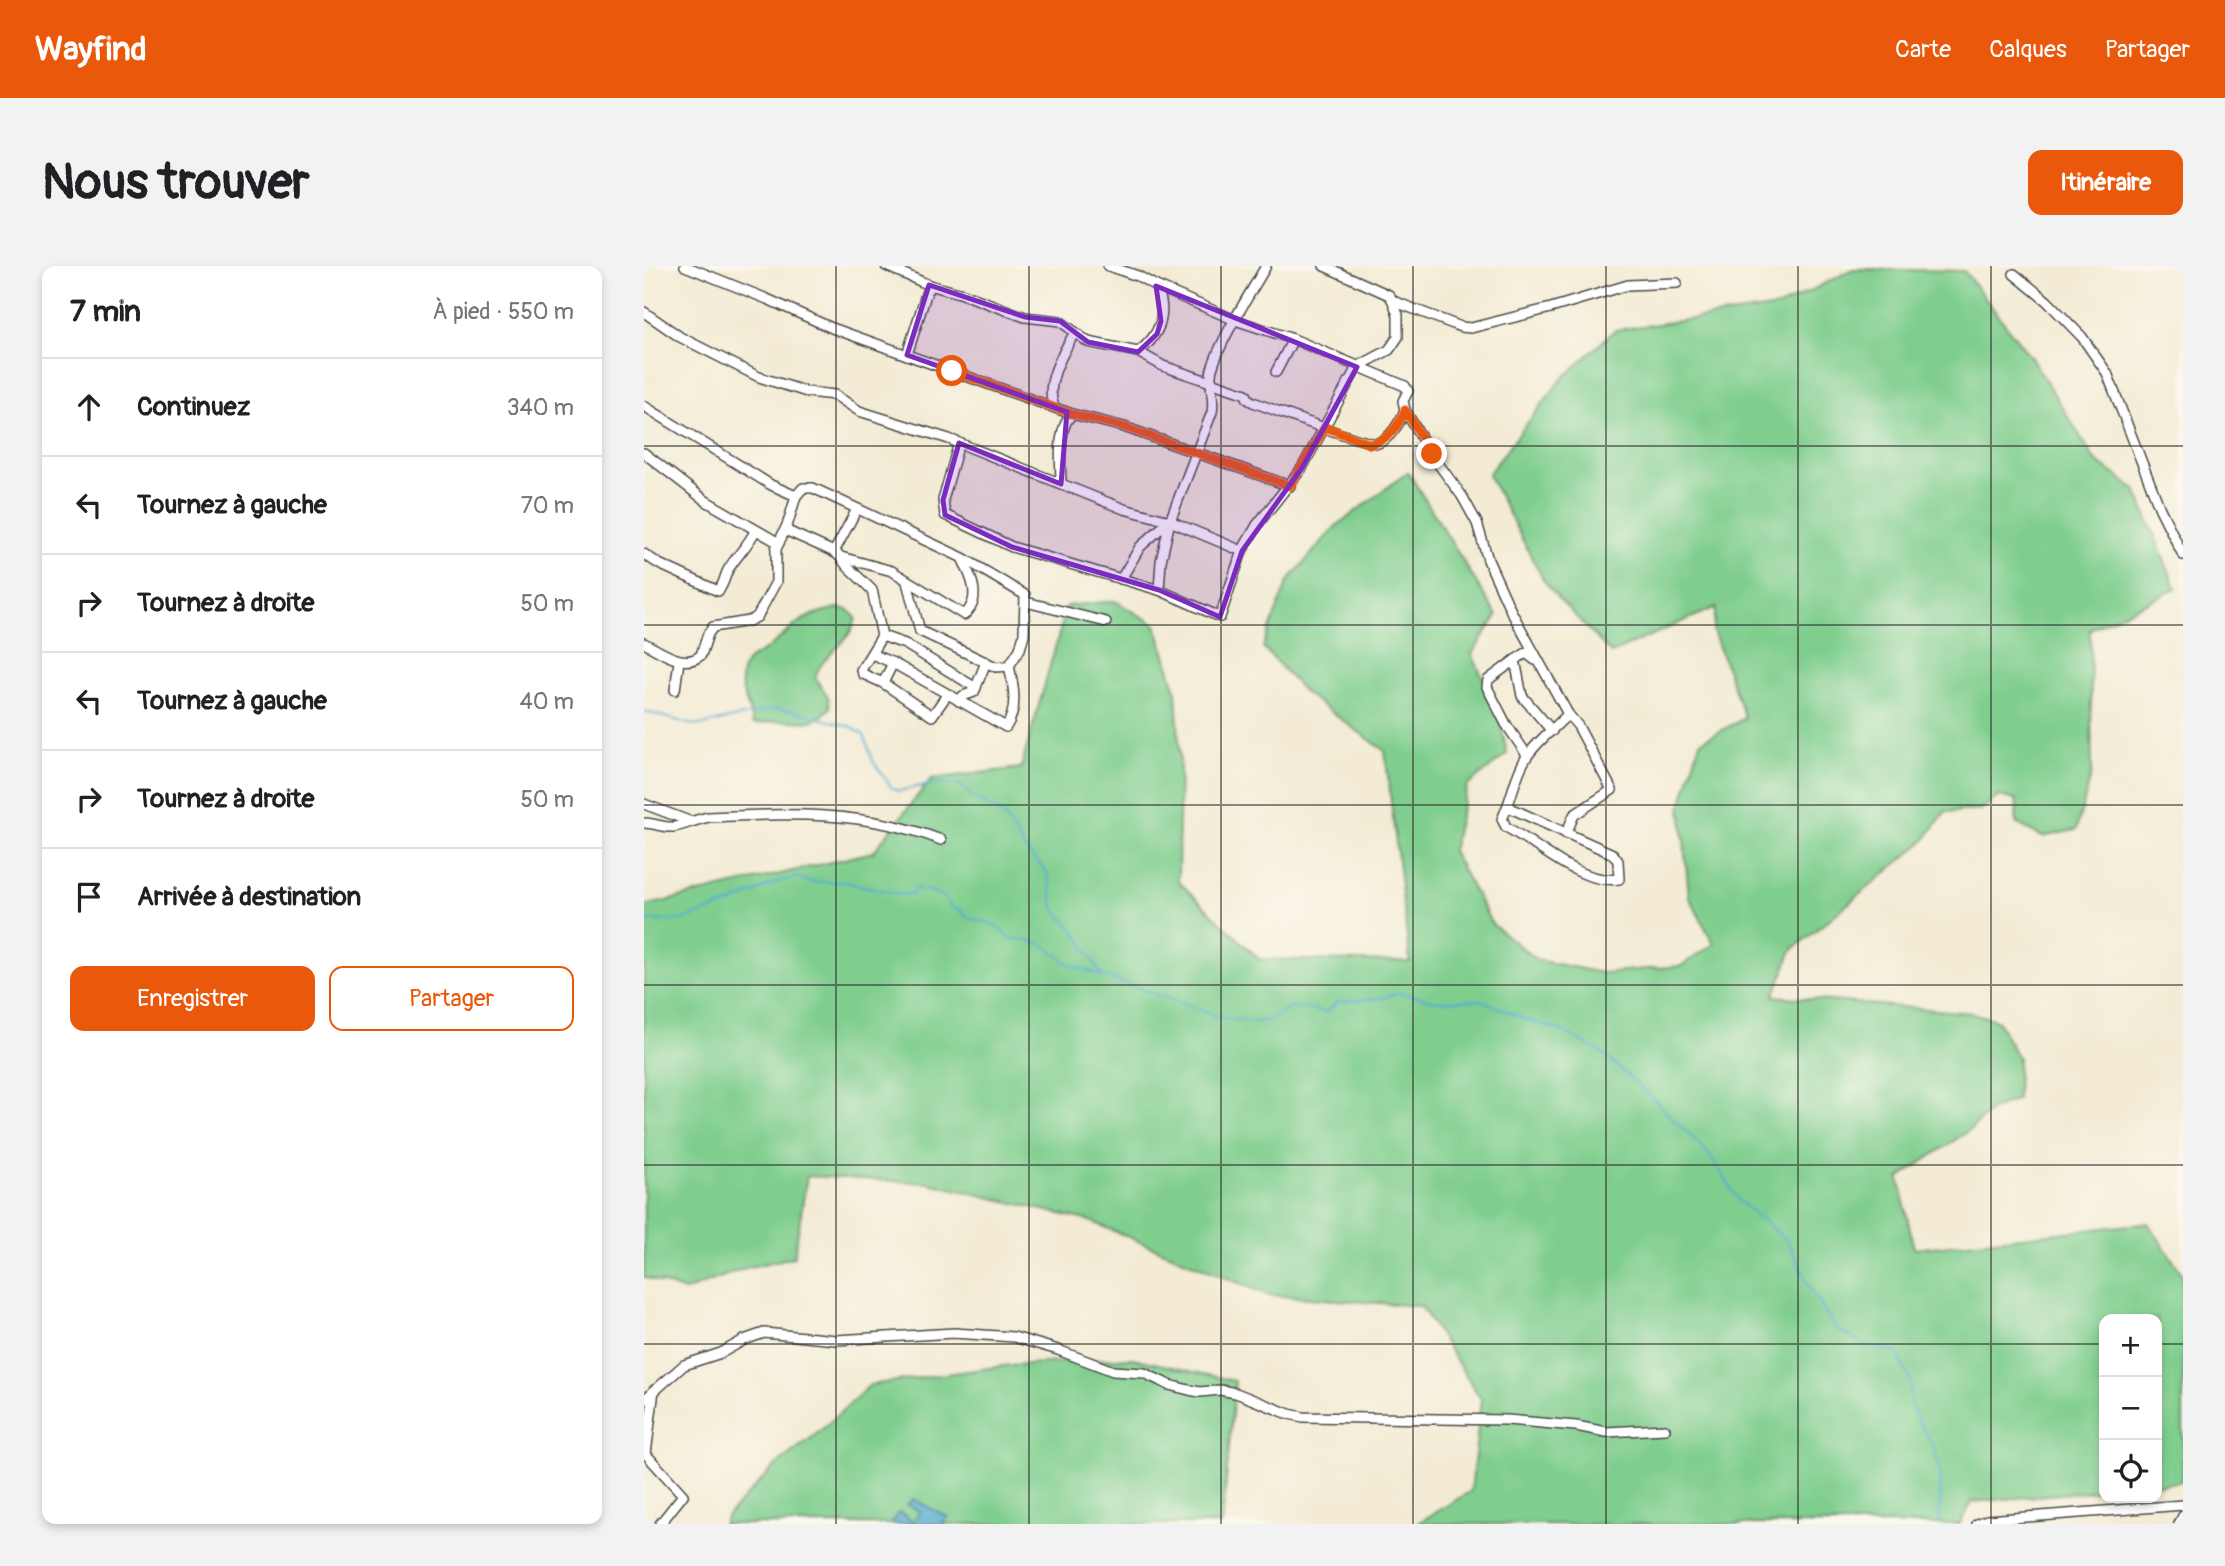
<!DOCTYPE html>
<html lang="fr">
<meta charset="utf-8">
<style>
:root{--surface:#fff;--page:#f2f2f2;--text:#202124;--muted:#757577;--line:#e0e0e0;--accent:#ea580c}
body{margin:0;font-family:Pangolin,sans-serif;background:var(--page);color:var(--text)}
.controls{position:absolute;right:21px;bottom:21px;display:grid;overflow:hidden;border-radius:14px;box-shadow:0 4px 10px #0003}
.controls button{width:63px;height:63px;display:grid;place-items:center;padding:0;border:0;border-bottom:2px solid var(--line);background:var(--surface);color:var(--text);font:35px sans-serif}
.stop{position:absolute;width:21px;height:21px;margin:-16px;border:5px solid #ea580c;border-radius:50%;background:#fff}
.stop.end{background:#ea580c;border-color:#fff;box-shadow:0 2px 7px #0008}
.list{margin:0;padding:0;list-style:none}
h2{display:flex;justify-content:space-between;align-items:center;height:91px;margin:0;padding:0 28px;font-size:30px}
h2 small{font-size:23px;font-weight:400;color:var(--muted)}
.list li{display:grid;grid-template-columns:46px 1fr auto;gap:21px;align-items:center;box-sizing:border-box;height:98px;padding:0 28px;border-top:2px solid var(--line)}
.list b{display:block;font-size:26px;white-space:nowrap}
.list em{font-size:23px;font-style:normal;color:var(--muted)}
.actions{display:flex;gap:14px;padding:21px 28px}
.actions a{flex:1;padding:16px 0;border:2px solid var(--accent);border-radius:14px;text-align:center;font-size:24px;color:var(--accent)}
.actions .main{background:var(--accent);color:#fff}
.icon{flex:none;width:38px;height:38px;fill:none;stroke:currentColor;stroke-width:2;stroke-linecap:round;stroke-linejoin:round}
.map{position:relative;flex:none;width:1539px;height:1258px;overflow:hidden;border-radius:14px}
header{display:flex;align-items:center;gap:42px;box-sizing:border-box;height:98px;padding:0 35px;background:var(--accent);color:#fff}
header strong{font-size:33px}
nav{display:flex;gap:38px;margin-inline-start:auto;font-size:24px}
.intro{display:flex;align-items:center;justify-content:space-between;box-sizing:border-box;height:168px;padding:0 42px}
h1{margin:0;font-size:49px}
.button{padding:18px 32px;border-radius:14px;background:var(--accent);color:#fff;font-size:24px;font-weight:700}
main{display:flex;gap:42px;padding:0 42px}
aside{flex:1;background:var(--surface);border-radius:14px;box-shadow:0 4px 10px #0003}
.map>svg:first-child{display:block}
.green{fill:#7fce8e;stroke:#557c5c;stroke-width:2}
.water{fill:#53abd0;stroke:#3f6b7e;stroke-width:2}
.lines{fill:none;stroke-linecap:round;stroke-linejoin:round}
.stream{stroke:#53abd0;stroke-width:2}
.street-casing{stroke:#494844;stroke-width:12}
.street{stroke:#fff;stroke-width:9}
.route{stroke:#ea580c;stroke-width:9}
.marked{fill:#7b2cbf;fill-opacity:0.2;stroke:#7b2cbf;stroke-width:5;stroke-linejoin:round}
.grid{fill:none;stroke:#2b2b2b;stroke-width:2;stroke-opacity:0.55}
</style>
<header>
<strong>Wayfind</strong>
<nav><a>Carte</a><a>Calques</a><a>Partager</a></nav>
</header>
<div class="intro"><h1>Nous trouver</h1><a class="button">Itinéraire</a></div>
<main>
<aside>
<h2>7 min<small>À pied · 550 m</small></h2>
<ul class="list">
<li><svg class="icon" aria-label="ahead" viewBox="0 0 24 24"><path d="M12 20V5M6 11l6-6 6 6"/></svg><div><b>Continuez</b></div><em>340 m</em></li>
<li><svg class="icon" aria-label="left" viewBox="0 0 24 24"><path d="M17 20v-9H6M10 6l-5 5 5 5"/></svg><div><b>Tournez à gauche</b></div><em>70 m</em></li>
<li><svg class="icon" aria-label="right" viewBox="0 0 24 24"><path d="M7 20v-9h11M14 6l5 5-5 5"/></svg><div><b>Tournez à droite</b></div><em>50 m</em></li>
<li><svg class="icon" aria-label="left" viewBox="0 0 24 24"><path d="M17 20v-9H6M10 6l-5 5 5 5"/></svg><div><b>Tournez à gauche</b></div><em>40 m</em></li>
<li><svg class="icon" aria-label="right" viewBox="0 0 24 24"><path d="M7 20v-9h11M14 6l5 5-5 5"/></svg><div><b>Tournez à droite</b></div><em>50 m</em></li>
<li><svg class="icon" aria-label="arrive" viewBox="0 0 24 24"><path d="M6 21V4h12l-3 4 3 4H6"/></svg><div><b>Arrivée à destination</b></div></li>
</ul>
<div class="actions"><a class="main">Enregistrer</a><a>Partager</a></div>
</aside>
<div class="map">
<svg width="1539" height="1258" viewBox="0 0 1539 1258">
<rect width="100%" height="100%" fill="#fbf7ec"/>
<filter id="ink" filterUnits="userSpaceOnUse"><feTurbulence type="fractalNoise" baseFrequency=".0143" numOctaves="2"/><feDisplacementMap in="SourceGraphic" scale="14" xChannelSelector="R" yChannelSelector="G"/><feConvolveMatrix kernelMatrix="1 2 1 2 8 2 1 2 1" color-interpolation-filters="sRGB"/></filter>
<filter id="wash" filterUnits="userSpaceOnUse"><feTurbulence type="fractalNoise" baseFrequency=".00686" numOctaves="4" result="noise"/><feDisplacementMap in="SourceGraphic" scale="28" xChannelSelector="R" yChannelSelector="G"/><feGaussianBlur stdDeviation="1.57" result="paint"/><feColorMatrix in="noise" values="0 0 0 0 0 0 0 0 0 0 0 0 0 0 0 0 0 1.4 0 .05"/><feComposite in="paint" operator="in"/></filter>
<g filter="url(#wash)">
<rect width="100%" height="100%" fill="#f3ebd4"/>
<g class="green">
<polygon points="1209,3 1320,5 1388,93 1451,194 1492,224 1532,323 1446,363 1448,506 1432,564 1398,571 1372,557 1373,534 1355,530 1336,544 1301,546 1280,575 1148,684 1130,730 1328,747 1353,754 1374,792 1373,833 1347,844 1327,863 1255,912 1270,983 1504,957 1539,1009 1539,1215 1513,1219 1513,1053 1460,1053 1460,1224 1328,1236 1316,1258 772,1258 827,1225 837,1133 777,1040 624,1029 446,955 285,917 163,910 150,991 101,1002 41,1025 0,1011 0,640 229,586 287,513 377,502 423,340 471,335 512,359 532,425 536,493 534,615 615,693 766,696 741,485 661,427 619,381 644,315 691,261 764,206 853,350 828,388 855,448 863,488 823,520 808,585 848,658 893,694 958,707 1037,700 1070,678 1045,631 1037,540 1056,476 1101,452 1069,365 1072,341 967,387 914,332 899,313 844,208 916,115 971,64 1135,41"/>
<path d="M194 342 205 344 212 352C205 380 180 385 171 411L184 431 186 442C169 461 161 454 138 455 129 455 119 458 109 458 106 441 94 423 98 406 102 390 114 390 125 381 152 360 156 349 194 342Z"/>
<polygon points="488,1092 591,1115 578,1258 79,1258 82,1251 134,1197 175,1166 226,1119 366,1099"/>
</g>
<polygon class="water" points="269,1233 304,1251 298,1258 247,1258 256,1246 269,1256 276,1245 263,1239"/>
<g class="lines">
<g class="stream">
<polyline points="0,445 45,458 58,459 129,443 147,444 208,461 220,469 229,495 247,521 254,525 291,517 315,518 330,532 359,548 382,584 403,606 410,642 430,664 458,709"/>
<path d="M0 655 38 654 88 637 133 616 152 611 167 616H201L256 628H267L274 622C290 626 300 627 308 642L318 645 321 651 350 658 365 672 397 677 425 698 583 753 614 756 631 752 637 746 649 741 683 746 694 736 737 732 755 727 792 735 837 734 883 754 917 764 958 787 997 821 1065 888 1096 936 1144 975 1164 1018 1191 1062 1223 1080 1253 1087 1266 1113V1139L1290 1182 1296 1205V1258"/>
</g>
</g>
</g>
<g filter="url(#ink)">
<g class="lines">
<defs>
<g id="street">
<polyline points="41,0 123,33 188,62 428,148 480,161 646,220"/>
<path d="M242 0 285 19 319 28 381 51 416 55 444 76 494 86 519 100 602 128 604 133 609 136C625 142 725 180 734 177 746 173 757 155 761 144L787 188 818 230 833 257 844 294 867 345 924 448 934 460 968 524 930 549 922 568"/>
<polyline points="464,0 494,10 512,20 591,54 649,73 761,120 764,125 759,135 761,144"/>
<polyline points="680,0 745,29 749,35 817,61 827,62 907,42 984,19 1033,17"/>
<polyline points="1370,8 1403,35 1438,71 1463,107 1516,243 1539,289"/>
<polyline points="0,46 36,71 115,111 163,126 191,129 215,145 305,173 480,243 526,255 598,285"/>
<path d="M494 86C517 69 524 46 512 20"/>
<polyline points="263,89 285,19"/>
<polyline points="632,106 649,73"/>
<path d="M0 140 127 219 152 230 159 222H169L319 292 381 329 380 368 376 383 365 400C370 421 374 443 362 461L249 397 228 388"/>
<path d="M410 141C400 117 419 87 431 66"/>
<polyline points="315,177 299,234 301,249 368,281 515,324 576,351 598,285 613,259 658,202 713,101 745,84 754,71 754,49 749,35"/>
<polyline points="0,187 62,235 135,277"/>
<path d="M417 218C417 196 412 164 428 148"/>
<polyline points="141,264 190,286 213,243"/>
<path d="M190 286 197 291 248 305 320 349C338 334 328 312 319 294"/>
<path d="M0 288 15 298 74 325C80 319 80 312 84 304 92 290 104 280 111 265"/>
<polyline points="197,292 203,300 228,324 238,370"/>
<polyline points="477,313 496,281 525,255"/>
<polyline points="263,316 276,365"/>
<path d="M515 324 517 295 526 255 568 146C571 132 564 117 568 103 578 70 605 30 622 0"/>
<polyline points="382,336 462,356"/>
<polyline points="276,365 352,401 365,400"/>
<polyline points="238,370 217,404 219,408 239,417 288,450 303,429"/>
<polyline points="238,370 261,378 332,422"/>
<path d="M0 377C16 385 40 404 57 389L64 368 69 361 105 355 113 351 132 316V283L144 257 152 230"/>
<polyline points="871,394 844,414 843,421 862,458 883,489"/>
<polyline points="891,394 882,387 871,394 878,430 908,465"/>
<polyline points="239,417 249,397"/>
<polyline points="31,424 35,395"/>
<polyline points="315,435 319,430 330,426 342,396"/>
<polyline points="0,538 45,555"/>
<path d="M864 541 969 588 974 595 975 613C936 619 894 578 862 561L858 553C868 534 870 511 882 492 892 476 911 462 924 448"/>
<path d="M0 557C10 557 20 562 30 561 42 559 52 553 65 551 143 547 224 545 297 574"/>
<polyline points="0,1134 40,1099 77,1087 100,1074 120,1067 192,1074 310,1067 370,1071 414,1084 469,1105 500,1107 525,1119 545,1124 556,1126 576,1124 592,1127 645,1148 659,1151 863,1154 932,1160 962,1166 1021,1163"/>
<polyline points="0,1186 39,1229 16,1258"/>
<polyline points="2,1188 10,1124"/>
<polyline points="1333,1258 1343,1254 1539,1239"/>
<polyline points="1535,1258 1539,1250"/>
</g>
</defs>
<use href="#street" class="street-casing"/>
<use href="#street" class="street"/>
</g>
</g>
<g class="lines" filter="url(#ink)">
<path class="route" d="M308 105 428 148 480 161 646 220 681 161 726 178C743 176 756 158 761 144L788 188"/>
</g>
<path class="marked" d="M285 19 381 51 416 55 444 76 494 86 513 68 517 55 512 20 713 101 658 202 598 285 576 351 515 324 368 281 301 249 299 234 315 177 417 218 423 146 263 89Z"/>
<path class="grid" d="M192 0V1258M385 0V1258M577 0V1258M769 0V1258M962 0V1258M1154 0V1258M1347 0V1258M0 180H1539M0 359H1539M0 539H1539M0 719H1539M0 899H1539M0 1078H1460M1513 1078H1539"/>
</svg>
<div class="controls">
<button>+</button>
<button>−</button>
<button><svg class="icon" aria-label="locate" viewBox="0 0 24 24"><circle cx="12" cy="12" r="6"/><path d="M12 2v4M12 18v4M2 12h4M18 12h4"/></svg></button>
</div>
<div class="stop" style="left:308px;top:105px"></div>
<div class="stop end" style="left:788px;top:188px"></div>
</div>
</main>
